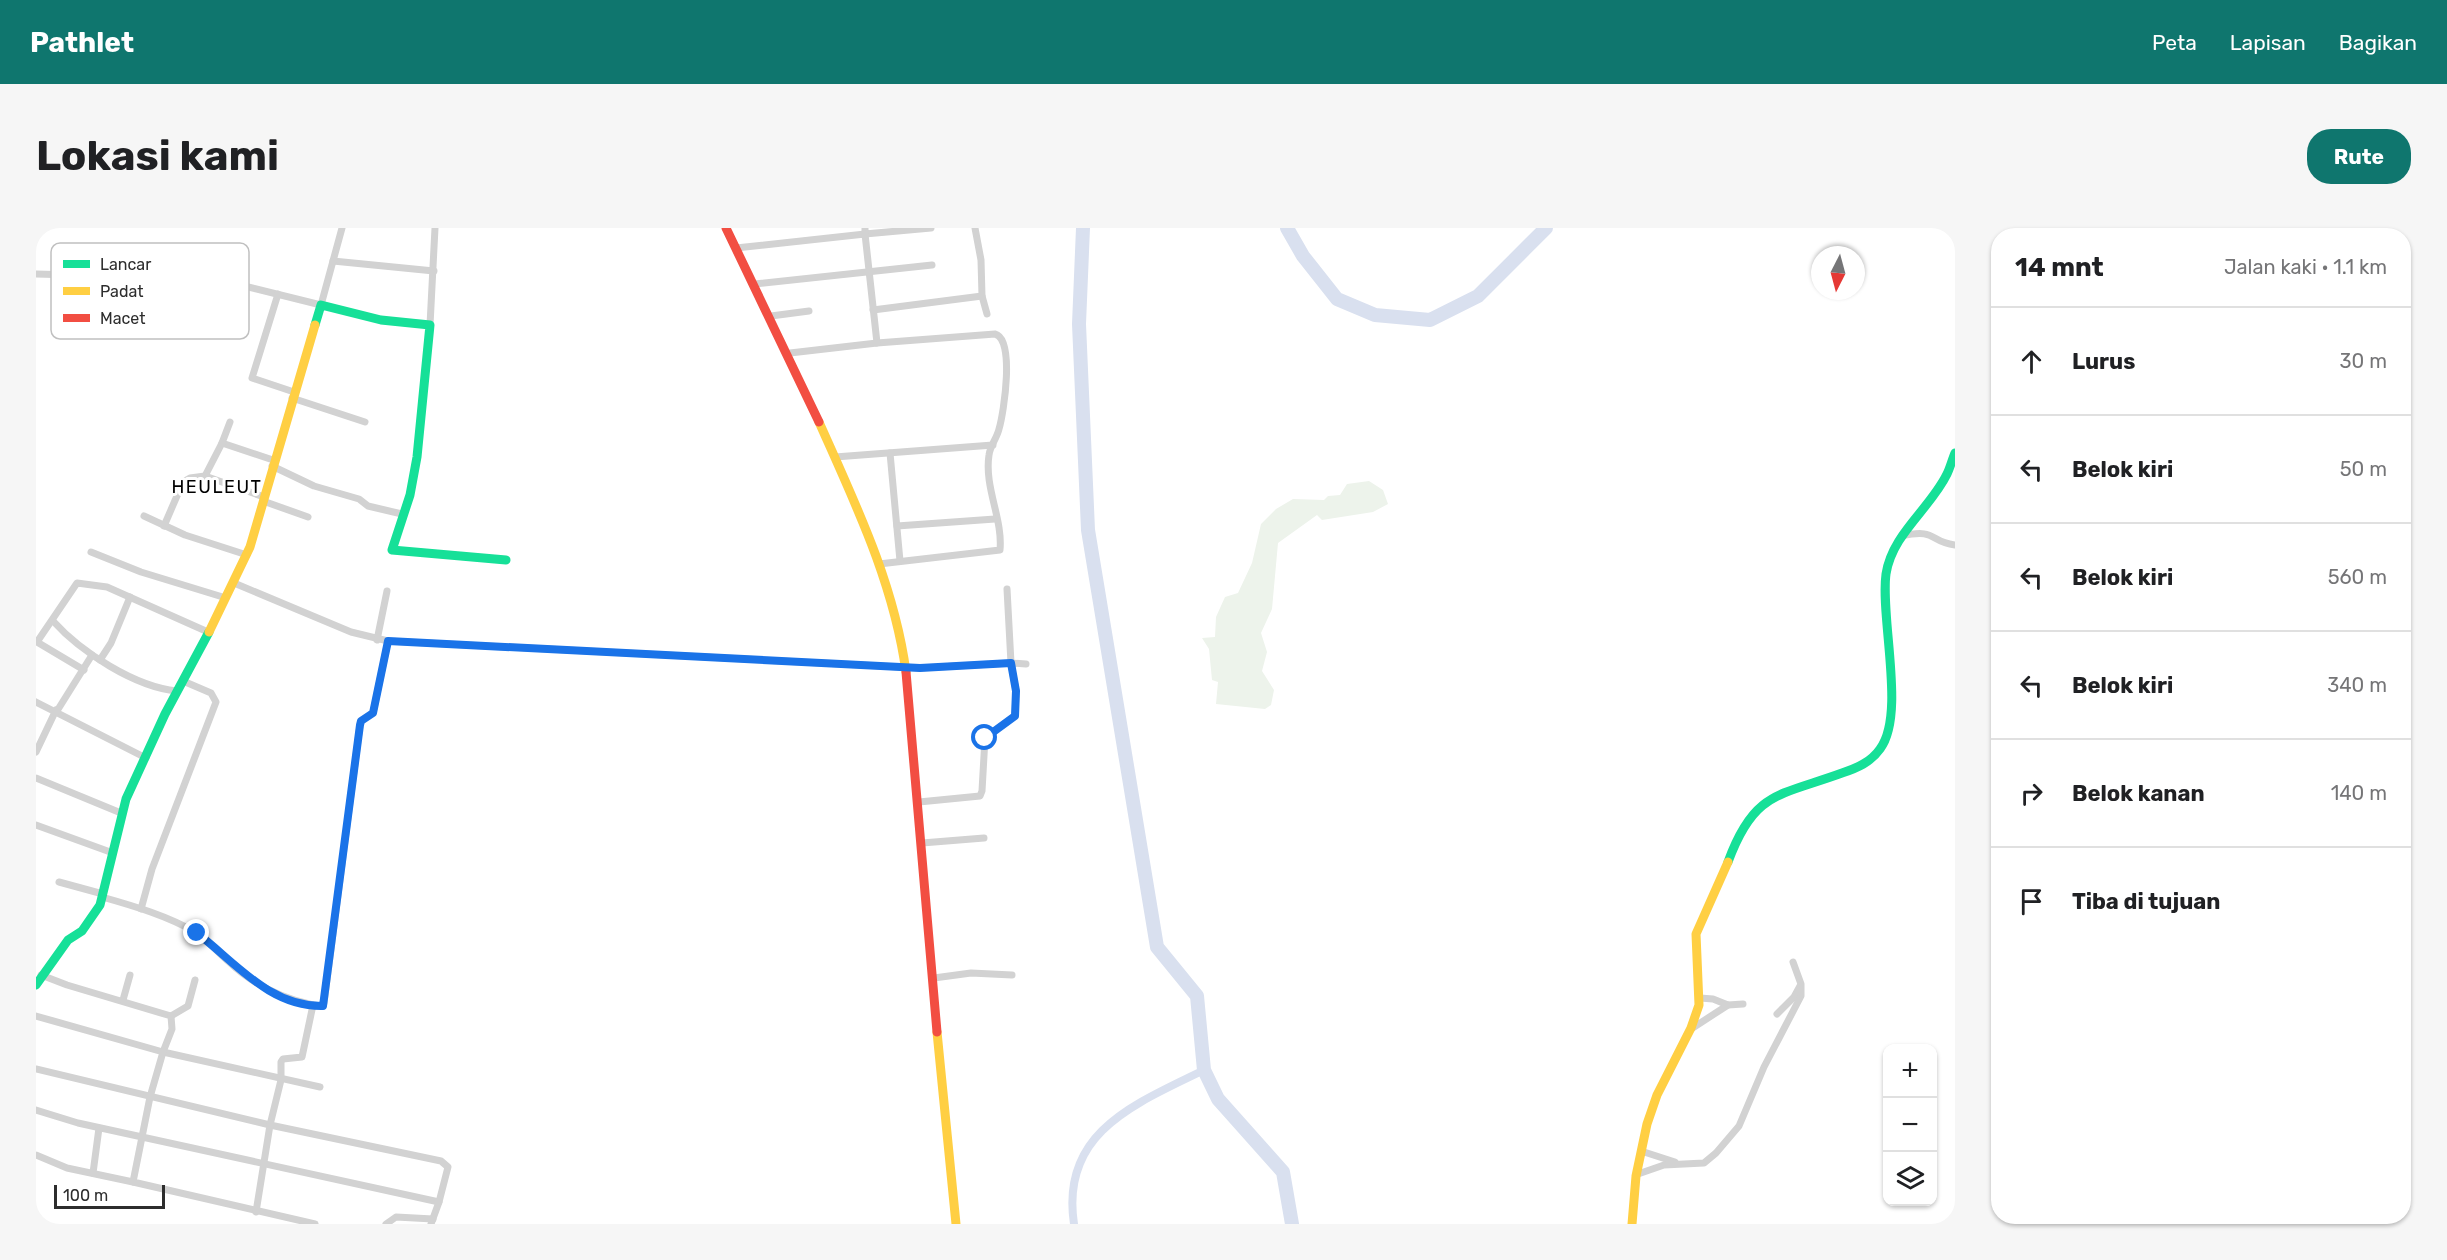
<!DOCTYPE html>
<html lang="id">
<meta charset="utf-8">
<style>
:root{--surface:#fff;--page:#f6f6f6;--text:#202124;--muted:#757577;--line:#e0e0e0;--accent:#0f766e}
body{margin:0;font-family:Rubik,sans-serif;background:var(--page);color:var(--text)}
.controls{position:absolute;right:18px;bottom:18px;display:grid;overflow:hidden;border-radius:12px;box-shadow:0 2px 4px #0004}
.controls button{width:54px;height:54px;display:grid;place-items:center;padding:0;border:0;border-bottom:2px solid var(--line);background:var(--surface);color:var(--text);font:30px sans-serif}
.compass{position:absolute;left:1775px;top:18px;width:54px;height:54px;border-radius:50%;background:var(--surface);box-shadow:0 2px 4px #0004;rotate:186deg}
.scale{position:absolute;left:18px;bottom:15px;width:111px;box-sizing:border-box;padding-left:6px;border:3px solid #2d2d2d;border-top:0;font-size:16px;line-height:21px;white-space:nowrap;color:#2d2d2d;-webkit-text-stroke:4px #fff;paint-order:stroke}
.stop{position:absolute;width:18px;height:18px;margin:-14px;border:4px solid #1a73e8;border-radius:50%;background:#fff}
.stop.end{background:#1a73e8;border-color:#fff;box-shadow:0 2px 6px #0008}
.list{margin:0;padding:0;list-style:none}
h2{display:flex;justify-content:space-between;align-items:center;height:78px;margin:0;padding:0 24px;font-size:26px}
h2 small{font-size:20px;font-weight:400;color:var(--muted)}
.list li{display:grid;grid-template-columns:39px 1fr auto;gap:18px;align-items:center;box-sizing:border-box;height:108px;padding:0 24px;border-top:2px solid var(--line)}
.list b{display:block;font-size:22px;white-space:nowrap}
.list em{font-size:20px;font-style:normal;color:var(--muted)}
.icon{flex:none;width:33px;height:33px;fill:none;stroke:currentColor;stroke-width:2;stroke-linecap:round;stroke-linejoin:round}
.map{position:relative;flex:none;width:1919px;height:996px;overflow:hidden;border-radius:24px}
header{display:flex;align-items:center;gap:36px;box-sizing:border-box;height:84px;padding:0 30px;background:var(--accent);color:#fff}
header strong{font-size:28px}
nav{display:flex;gap:33px;margin-inline-start:auto;font-size:21px}
.intro{display:flex;align-items:center;justify-content:space-between;box-sizing:border-box;height:144px;padding:0 36px}
h1{margin:0;font-size:42px}
.button{padding:15px 27px;border-radius:24px;background:var(--accent);color:#fff;font-size:21px;font-weight:700}
main{display:flex;gap:36px;padding:0 36px}
aside{flex:1;background:var(--surface);border-radius:24px;box-shadow:0 2px 4px #0004}
.map>svg:first-child{display:block}
.green{fill:#edf3eb}
.lines{fill:none;stroke-linecap:round;stroke-linejoin:round}
.canal{stroke:#d9e0ef;stroke-width:8}
.river{stroke:#d9e0ef;stroke-width:14}
.street{stroke:#d2d2d2;stroke-width:7}
.fast{stroke:#16e098;stroke-width:9}
.slow{stroke:#ffcf43;stroke-width:9}
.jam{stroke:#f24e42;stroke-width:9}
.route{stroke:#1a73e8;stroke-width:8}
.labels{text-anchor:middle;dominant-baseline:central;stroke-width:6;stroke-linejoin:round;paint-order:stroke}
.quarter-label{font-size:18px;letter-spacing:1.5px;fill:#000;stroke:#fff}
.key{fill:#fff;stroke:#c0c0c0;stroke-width:1.5}
.key-label{font-size:16px;fill:#2d2d2d}
</style>
<header>
<strong>Pathlet</strong>
<nav><a>Peta</a><a>Lapisan</a><a>Bagikan</a></nav>
</header>
<div class="intro"><h1>Lokasi kami</h1><a class="button">Rute</a></div>
<main>
<div class="map">
<svg width="1919" height="996" viewBox="0 0 1919 996">
<rect width="100%" height="100%" fill="#fff"/>
<polygon class="green" points="1333,253 1347,262 1352,276 1337,284 1286,292 1281,287 1242,315 1236,381 1225,405 1231,424 1226,443 1238,462 1235,477 1229,481 1180,476 1182,454 1176,452 1173,421 1166,410 1179,409 1180,389 1189,369 1202,365 1216,335 1225,296 1240,281 1257,271 1288,272 1292,268 1304,267 1311,256"/>
<g class="lines">
<path class="canal" d="M1038 996C1024 904 1099 876 1168 842"/>
<g class="river">
<polyline points="1047,0 1043,96 1052,302 1121,719 1161,768 1168,842 1182,871 1247,944 1256,996"/>
<polyline points="1251,0 1267,28 1301,71 1339,87 1394,92 1442,68 1510,0"/>
</g>
<g class="street">
<polyline points="829,0 829,6 895,0"/>
<path d="M700 20 829 6 841 115 959 106C979 111 968 184 963 201 961 210 954 218 953 227 948 259 967 291 964 322L843 336"/>
<polyline points="297,33 398,43"/>
<polyline points="0,46 180,51 285,77 306,0"/>
<polyline points="719,56 896,37"/>
<polyline points="242,66 216,150 258,164"/>
<polyline points="946,68 951,86"/>
<polyline points="837,82 946,68 945,32 939,0"/>
<polyline points="735,88 773,83"/>
<polyline points="394,97 399,0"/>
<polyline points="754,125 841,115"/>
<polyline points="256,170 329,194"/>
<polyline points="194,194 186,215 237,232"/>
<polyline points="854,225 864,333"/>
<polyline points="799,229 957,217"/>
<polyline points="236,238 278,258 323,271 332,278 366,286"/>
<polyline points="169,248 228,269"/>
<polyline points="227,273 272,289"/>
<polyline points="108,288 149,307 211,327"/>
<polyline points="128,298 147,254 154,250 169,248 186,215"/>
<polyline points="861,298 959,291"/>
<path d="M1866 308C1901 300 1893 314 1919 317"/>
<polyline points="55,324 105,344 190,370"/>
<polyline points="198,355 315,404 352,413 884,440 975,435 990,436"/>
<path d="M17 393C45 424 99 459 141 463"/>
<polyline points="341,412 351,363"/>
<polyline points="64,432 75,415 94,369"/>
<polyline points="48,442 1,414 41,355 71,359 172,404"/>
<polyline points="0,474 110,530"/>
<polyline points="21,483 56,427"/>
<polyline points="0,524 20,482"/>
<polyline points="0,550 85,585"/>
<polyline points="883,574 944,568 946,563 949,510 979,488 980,463 975,435 971,361"/>
<polyline points="0,597 77,625"/>
<polyline points="886,615 948,610"/>
<polyline points="23,654 67,666"/>
<path d="M66 669C98 678 132 688 161 705 173 713 181 724 192 733 216 756 245 770 277 777"/>
<polyline points="105,681 116,641 180,474 175,465 147,453"/>
<polyline points="5,747 31,757 135,788 136,801 127,824 284,859"/>
<polyline points="898,750 935,745 976,747"/>
<polyline points="1664,770 1677,771 1692,777"/>
<polyline points="87,772 94,747"/>
<polyline points="1741,786 1758,769 1764,758"/>
<polyline points="0,788 127,824 114,869 97,954 279,996"/>
<polyline points="135,788 152,778 159,752"/>
<polyline points="1655,801 1692,777 1707,776"/>
<polyline points="0,841 234,897 405,933 412,939 403,974"/>
<polyline points="0,882 42,895 403,974 395,996"/>
<polyline points="1605,923 1639,934"/>
<polyline points="0,927 31,940 97,954"/>
<polyline points="57,945 63,900"/>
<polyline points="1602,946 1628,937 1668,935 1680,925 1703,898 1728,839 1765,768 1765,756 1757,734"/>
<polyline points="220,984 234,897 245,852 245,834 247,831 266,829 277,777 286,778 288,775 324,497 325,493 337,485 352,413"/>
<polyline points="350,996 360,989 397,991"/>
</g>
<g class="fast">
<polyline points="279,97 285,77 345,92 394,97 381,229 374,267 356,322 470,332"/>
<path d="M1692 634C1718 563 1743 568 1806 545 1821 540 1835 534 1844 521 1870 487 1844 390 1850 346 1856 306 1894 281 1911 246 1914 240 1916 232 1919 225"/>
<polyline points="0,757 32,712 46,703 64,677 90,571 129,486 173,404"/>
</g>
<g class="slow">
<path d="M783 194C819 275 858 355 870 444"/>
<polyline points="173,404 214,319 279,97"/>
<polyline points="901,804 920,996"/>
<polyline points="1596,996 1600,948 1611,896 1621,867 1655,800 1663,777 1660,706 1692,634"/>
</g>
<g class="jam">
<polyline points="690,0 783,194"/>
<polyline points="870,444 901,804"/>
</g>
</g>
<g class="lines">
<path class="route" d="M161 705C200 735 234 779 287 778L324 497 325 493 337 485 352 413 884 440 975 435 980 463 979 488 949 510"/>
</g>
<g class="labels">
<g class="quarter-label">
<text x="181" y="259">HEULEUT</text>
</g>
</g>
<rect x="15" y="15" width="198" height="96" rx="9" class="key"/>
<rect x="27" y="32" width="27" height="8" fill="#16e098"/>
<rect x="27" y="59" width="27" height="8" fill="#ffcf43"/>
<rect x="27" y="86" width="27" height="8" fill="#f24e42"/>
<g class="key-label">
<text x="64" y="42">Lancar</text>
<text x="64" y="69">Padat</text>
<text x="64" y="96">Macet</text>
</g>
</svg>
<div class="controls">
<button>+</button>
<button>−</button>
<button><svg class="icon" aria-label="layers" viewBox="0 0 24 24"><path d="M12 4l9 5-9 5-9-5zM3 14l9 5 9-5"/></svg></button>
</div>
<svg class="compass" viewBox="-18 -18 36 36"><path d="M0-13l5 13h-10z" fill="#e53935"/><path d="M0 13l5-13h-10z" fill="#757577"/></svg>
<div class="scale">100 m</div>
<div class="stop" style="left:949px;top:510px"></div>
<div class="stop end" style="left:161px;top:705px"></div>
</div>
<aside>
<h2>14 mnt<small>Jalan kaki · 1.1 km</small></h2>
<ul class="list">
<li><svg class="icon" aria-label="ahead" viewBox="0 0 24 24"><path d="M12 20V5M6 11l6-6 6 6"/></svg><div><b>Lurus</b></div><em>30 m</em></li>
<li><svg class="icon" aria-label="left" viewBox="0 0 24 24"><path d="M17 20v-9H6M10 6l-5 5 5 5"/></svg><div><b>Belok kiri</b></div><em>50 m</em></li>
<li><svg class="icon" aria-label="left" viewBox="0 0 24 24"><path d="M17 20v-9H6M10 6l-5 5 5 5"/></svg><div><b>Belok kiri</b></div><em>560 m</em></li>
<li><svg class="icon" aria-label="left" viewBox="0 0 24 24"><path d="M17 20v-9H6M10 6l-5 5 5 5"/></svg><div><b>Belok kiri</b></div><em>340 m</em></li>
<li><svg class="icon" aria-label="right" viewBox="0 0 24 24"><path d="M7 20v-9h11M14 6l5 5-5 5"/></svg><div><b>Belok kanan</b></div><em>140 m</em></li>
<li><svg class="icon" aria-label="arrive" viewBox="0 0 24 24"><path d="M6 21V4h12l-3 4 3 4H6"/></svg><div><b>Tiba di tujuan</b></div></li>
</ul>
</aside>
</main>
